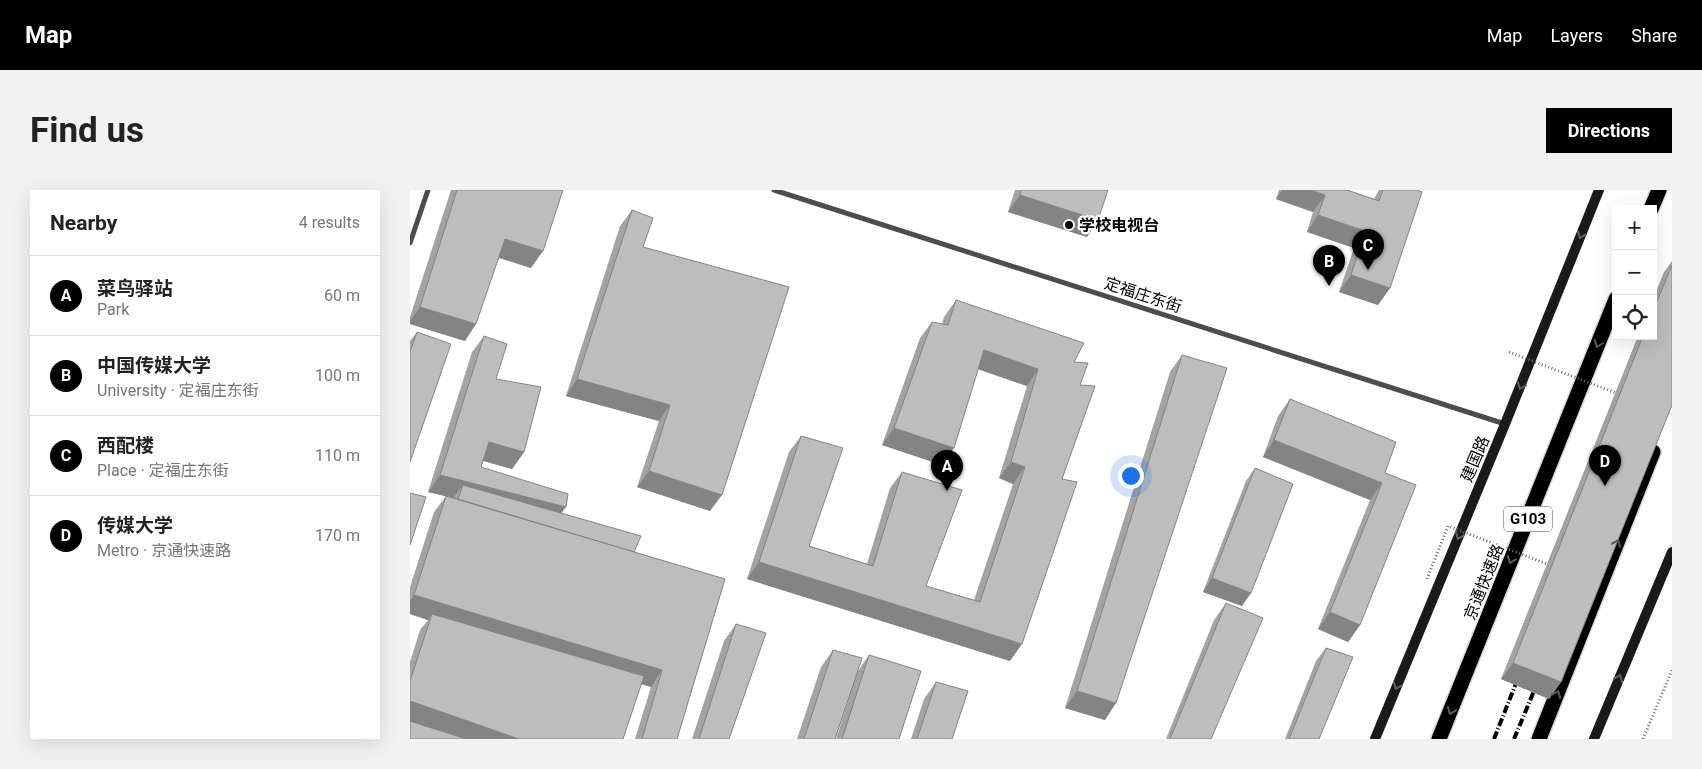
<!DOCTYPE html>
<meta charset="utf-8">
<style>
:root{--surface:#fff;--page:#f2f2f2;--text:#222;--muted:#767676;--line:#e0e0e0;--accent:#000}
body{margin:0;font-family:Roboto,"Noto Sans SC",sans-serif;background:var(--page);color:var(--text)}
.controls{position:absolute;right:15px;top:15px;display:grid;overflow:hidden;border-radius:0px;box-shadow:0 5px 20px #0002}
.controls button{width:45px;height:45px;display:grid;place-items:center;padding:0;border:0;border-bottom:1px solid var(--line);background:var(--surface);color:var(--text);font:25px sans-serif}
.you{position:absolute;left:720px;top:285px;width:18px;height:18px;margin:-12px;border:4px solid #fff;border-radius:50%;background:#1a73e8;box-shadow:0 0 0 8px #1a73e833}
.badge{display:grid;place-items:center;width:32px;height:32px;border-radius:50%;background:var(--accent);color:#fff;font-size:16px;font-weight:700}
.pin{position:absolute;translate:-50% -41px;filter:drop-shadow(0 1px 2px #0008)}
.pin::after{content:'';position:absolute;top:26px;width:18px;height:15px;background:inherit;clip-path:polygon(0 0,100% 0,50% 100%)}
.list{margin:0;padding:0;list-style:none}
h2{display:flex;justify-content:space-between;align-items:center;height:65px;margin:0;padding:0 20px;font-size:21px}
h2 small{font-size:16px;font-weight:400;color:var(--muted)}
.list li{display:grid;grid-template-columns:32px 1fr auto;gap:15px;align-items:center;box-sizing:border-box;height:80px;padding:0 20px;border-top:1px solid var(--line)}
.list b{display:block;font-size:19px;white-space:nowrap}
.list p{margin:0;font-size:16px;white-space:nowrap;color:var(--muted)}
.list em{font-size:16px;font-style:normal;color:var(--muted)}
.icon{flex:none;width:28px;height:28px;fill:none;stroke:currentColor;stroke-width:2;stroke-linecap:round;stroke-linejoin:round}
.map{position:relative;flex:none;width:1262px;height:549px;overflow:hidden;border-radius:0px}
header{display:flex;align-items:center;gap:30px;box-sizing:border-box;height:70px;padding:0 25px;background:var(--accent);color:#fff}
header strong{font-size:24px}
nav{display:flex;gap:28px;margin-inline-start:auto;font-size:18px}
.intro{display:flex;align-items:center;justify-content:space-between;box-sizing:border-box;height:120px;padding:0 30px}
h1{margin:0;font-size:35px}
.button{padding:12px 22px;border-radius:0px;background:var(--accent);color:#fff;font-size:18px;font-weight:700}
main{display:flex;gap:30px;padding:0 30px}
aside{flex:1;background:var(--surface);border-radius:0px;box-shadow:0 5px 20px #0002}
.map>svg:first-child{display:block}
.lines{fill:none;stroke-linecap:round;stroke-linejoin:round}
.highway-casing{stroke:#dbdbdb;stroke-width:18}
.path{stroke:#6f6f6f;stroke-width:3;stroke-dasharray:1 2.5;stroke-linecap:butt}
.street{stroke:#4d4d4d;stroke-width:5}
.secondary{stroke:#1a1a1a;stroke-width:10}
.highway{stroke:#000;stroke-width:15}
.rail{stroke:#000;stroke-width:4;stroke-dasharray:8 2.5 1 2.5;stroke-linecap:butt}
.path-bridge{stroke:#6f6f6f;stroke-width:3;stroke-dasharray:1 2.5;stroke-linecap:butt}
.wall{fill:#a3a3a3}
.shaded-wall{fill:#848484}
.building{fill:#bdbdbd;stroke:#848484}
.oneway{stroke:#5f5f5f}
.oneway2{stroke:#595959}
.poi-dot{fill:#000;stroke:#fff;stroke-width:2}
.labels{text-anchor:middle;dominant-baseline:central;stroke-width:4.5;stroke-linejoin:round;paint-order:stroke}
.shield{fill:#fff;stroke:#4c4c4c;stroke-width:1}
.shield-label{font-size:15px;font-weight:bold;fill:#000}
.poi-label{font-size:16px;font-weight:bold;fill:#000;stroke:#fff;text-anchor:start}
.street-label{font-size:16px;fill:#000;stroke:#fff}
</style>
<header>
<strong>Map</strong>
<nav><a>Map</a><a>Layers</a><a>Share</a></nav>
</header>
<div class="intro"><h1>Find us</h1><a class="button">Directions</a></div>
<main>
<aside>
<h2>Nearby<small>4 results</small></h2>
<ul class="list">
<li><span class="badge">A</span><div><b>菜鸟驿站</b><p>Park</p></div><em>60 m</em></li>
<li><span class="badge">B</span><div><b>中国传媒大学</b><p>University · 定福庄东街</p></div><em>100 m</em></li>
<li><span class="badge">C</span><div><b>西配楼</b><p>Place · 定福庄东街</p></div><em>110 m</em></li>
<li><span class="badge">D</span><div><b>传媒大学</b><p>Metro · 京通快速路</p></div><em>170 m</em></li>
</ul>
</aside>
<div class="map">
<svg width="1262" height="549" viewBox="0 0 1262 549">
<rect width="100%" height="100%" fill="#fff"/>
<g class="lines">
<defs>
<g id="highway">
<polyline points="1241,19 1249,0"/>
<polyline points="1029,549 1206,109"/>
<polyline points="1129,549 1243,262"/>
</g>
</defs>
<use href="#highway" class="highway-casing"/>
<polyline class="path" points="1233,549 1262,480"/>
<g class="street">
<polyline points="364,0 1095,234"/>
<polyline points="0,53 18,0"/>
</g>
<g class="secondary">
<polyline points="965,549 1095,234 1189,0"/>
<polyline points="1184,549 1262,362"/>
</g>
<use href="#highway" class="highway"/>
<g class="rail">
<polyline points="1084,549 1110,483"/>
<polyline points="1104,549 1129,489"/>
</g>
<g class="path-bridge">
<polyline points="1099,162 1206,203"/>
<polyline points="1255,222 1262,224"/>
<polyline points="1017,389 1038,336 1137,374"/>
</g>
</g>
<g class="wall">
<polygon points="41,0 153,0 121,78 89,68 55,151 0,134 0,127"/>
<polygon points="605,0 698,0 677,47 598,22"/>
<polygon points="869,0 937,0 964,9 969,0 1007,0 980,98 968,115 929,102 944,58 897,42 903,22 866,9"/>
<polygon points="222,20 233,57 300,321 227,297 249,231 156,206 210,36"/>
<polygon points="1262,71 1262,215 1151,492 1139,509 1091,489 1228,146 1243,146 1243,109 1254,82"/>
<polygon points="546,110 664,172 670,195 652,289 600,471 337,389 379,262 391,246 399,356 457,374 480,298 492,282 516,396 564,410 603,294 589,288 617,196 568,179 532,275 472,255 510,148 522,132 532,134 534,127"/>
<polygon points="7,142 0,272 0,151"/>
<polygon points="74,146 86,189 114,262 102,279 73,271 71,277 152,323 224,362 315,389 267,549 225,549 241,497 231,494 0,549 0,472 10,440 18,430 0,424 0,397 24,322 36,306 18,302 62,162"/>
<polygon points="772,165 695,530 655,518 760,182"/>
<polygon points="880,209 975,283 950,435 938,452 908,439 960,310 853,267 868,226"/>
<polygon points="845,278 832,416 793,402 836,291"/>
<polygon points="816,413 801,549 756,549 804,430"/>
<polygon points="326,434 319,549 282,549 314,451"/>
<polygon points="916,458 909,549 875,549 906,471"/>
<polygon points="423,460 448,481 459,465 489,549 426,549 442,499 425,549 387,549 411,477"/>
<polygon points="526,492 542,549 501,549 514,509"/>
</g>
<g class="shaded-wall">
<polygon points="872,0 900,0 915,5 903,22 866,9"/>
<polygon points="610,5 688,30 677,47 598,22"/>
<polygon points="908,25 955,41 944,58 897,42"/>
<polygon points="95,49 133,61 121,78 84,66"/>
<polygon points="941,85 980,98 968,115 929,102"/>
<polygon points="10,117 66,134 55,151 0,134 0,131"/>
<polygon points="574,160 628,179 617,196 562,177"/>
<polygon points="167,189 260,215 249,231 156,206"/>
<polygon points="484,238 544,258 532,275 472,255"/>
<polygon points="864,250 972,293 960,310 853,267"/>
<polygon points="79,252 114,262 102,279 67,269"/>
<polygon points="601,272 615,277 603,294 589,288"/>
<polygon points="239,281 312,305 300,321 227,297"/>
<polygon points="30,285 156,317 144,334 53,295 43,308 18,302"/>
<polygon points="349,372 612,454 600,471 337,389"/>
<polygon points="802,388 841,403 832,416 793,402"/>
<polygon points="4,405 252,480 241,497 20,430 22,424 18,430 0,424 0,411"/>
<polygon points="920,422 950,435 938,452 908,439"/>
<polygon points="1103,473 1151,492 1139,509 1091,489"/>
<polygon points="667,501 706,513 695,530 655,518"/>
<polygon points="0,511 109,549 49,549 0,532"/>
</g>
<g class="building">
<polygon points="47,0 153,0 133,61 95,49 66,134 10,117"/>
<polygon points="611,0 698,0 688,30 610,5"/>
<polygon points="900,0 937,0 969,11 973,0 1007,0 1012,2 980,98 941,85 955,41 908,25 915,5"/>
<polygon points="222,20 243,28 233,57 379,97 312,305 239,281 260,215 167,189"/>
<polygon points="1262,75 1262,215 1151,492 1103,473 1233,146 1243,146 1243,121"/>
<polygon points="546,110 674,153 664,172 678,173 670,195 685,196 652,289 667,292 612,454 349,372 391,246 433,258 399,356 463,376 492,282 552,300 516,396 570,412 615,277 601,272 628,179 574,160 544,258 484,238 522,132 538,135"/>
<polygon points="7,142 41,154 0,272 0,162"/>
<polygon points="74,146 97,154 86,189 131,197 114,262 79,252 71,277 158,304 156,317 30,285"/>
<polygon points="772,165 817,178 706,513 667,501"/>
<polygon points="880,209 986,252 975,283 1006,295 950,435 920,422 972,293 864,250"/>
<polygon points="845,278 883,294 841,403 802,388"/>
<polygon points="53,295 231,346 224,362 48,309"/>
<polygon points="0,303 16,307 0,355"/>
<polygon points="36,306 315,389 267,549 232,549 252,480 4,405"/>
<polygon points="816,413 853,428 801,549 760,549"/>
<polygon points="22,424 234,486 213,549 109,549 0,511 0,491"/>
<polygon points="326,434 356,443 319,549 289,549"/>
<polygon points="916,458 943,467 909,549 879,549"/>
<polygon points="423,460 452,468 425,549 394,549"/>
<polygon points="459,465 511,481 489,549 432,549"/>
<polygon points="526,492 558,501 542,549 507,549"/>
<polygon points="0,531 56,549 0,549"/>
</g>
<defs><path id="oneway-chevron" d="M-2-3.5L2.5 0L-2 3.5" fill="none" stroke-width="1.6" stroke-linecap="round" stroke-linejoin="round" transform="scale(1.25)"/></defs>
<g class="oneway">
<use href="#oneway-chevron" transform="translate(1171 45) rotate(112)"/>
<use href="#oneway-chevron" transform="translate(1111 196) rotate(112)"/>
<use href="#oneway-chevron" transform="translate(1049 346) rotate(113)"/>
<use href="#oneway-chevron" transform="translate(1209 488) rotate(-67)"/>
<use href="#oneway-chevron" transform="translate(987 496) rotate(113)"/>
</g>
<g class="oneway2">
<use href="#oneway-chevron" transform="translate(1188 154) rotate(111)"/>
<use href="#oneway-chevron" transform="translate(1207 353) rotate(-68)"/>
<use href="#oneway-chevron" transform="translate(1101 370) rotate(112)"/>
<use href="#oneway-chevron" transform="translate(1147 504) rotate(-68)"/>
<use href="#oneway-chevron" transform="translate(1041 521) rotate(112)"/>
</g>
<circle class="poi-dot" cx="659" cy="35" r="5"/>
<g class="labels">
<rect class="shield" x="1094" y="316.5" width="48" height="25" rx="4"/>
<g class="shield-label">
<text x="1118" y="329">G103</text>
</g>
<g class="poi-label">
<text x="669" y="35">学校电视台</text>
</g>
<g class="street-label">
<text transform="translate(733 105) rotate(18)">定福庄东街</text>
<text transform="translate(1065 269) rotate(-67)">建国路</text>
<text transform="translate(1074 392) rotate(-68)">京通快速路</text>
</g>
</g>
</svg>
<div class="controls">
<button>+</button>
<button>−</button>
<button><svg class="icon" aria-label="locate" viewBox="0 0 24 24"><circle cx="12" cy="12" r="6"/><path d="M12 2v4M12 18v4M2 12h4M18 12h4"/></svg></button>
</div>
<div class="you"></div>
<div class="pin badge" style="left:537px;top:301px">A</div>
<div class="pin badge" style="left:919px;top:96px">B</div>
<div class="pin badge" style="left:958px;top:80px">C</div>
<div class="pin badge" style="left:1195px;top:296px">D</div>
</div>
</main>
